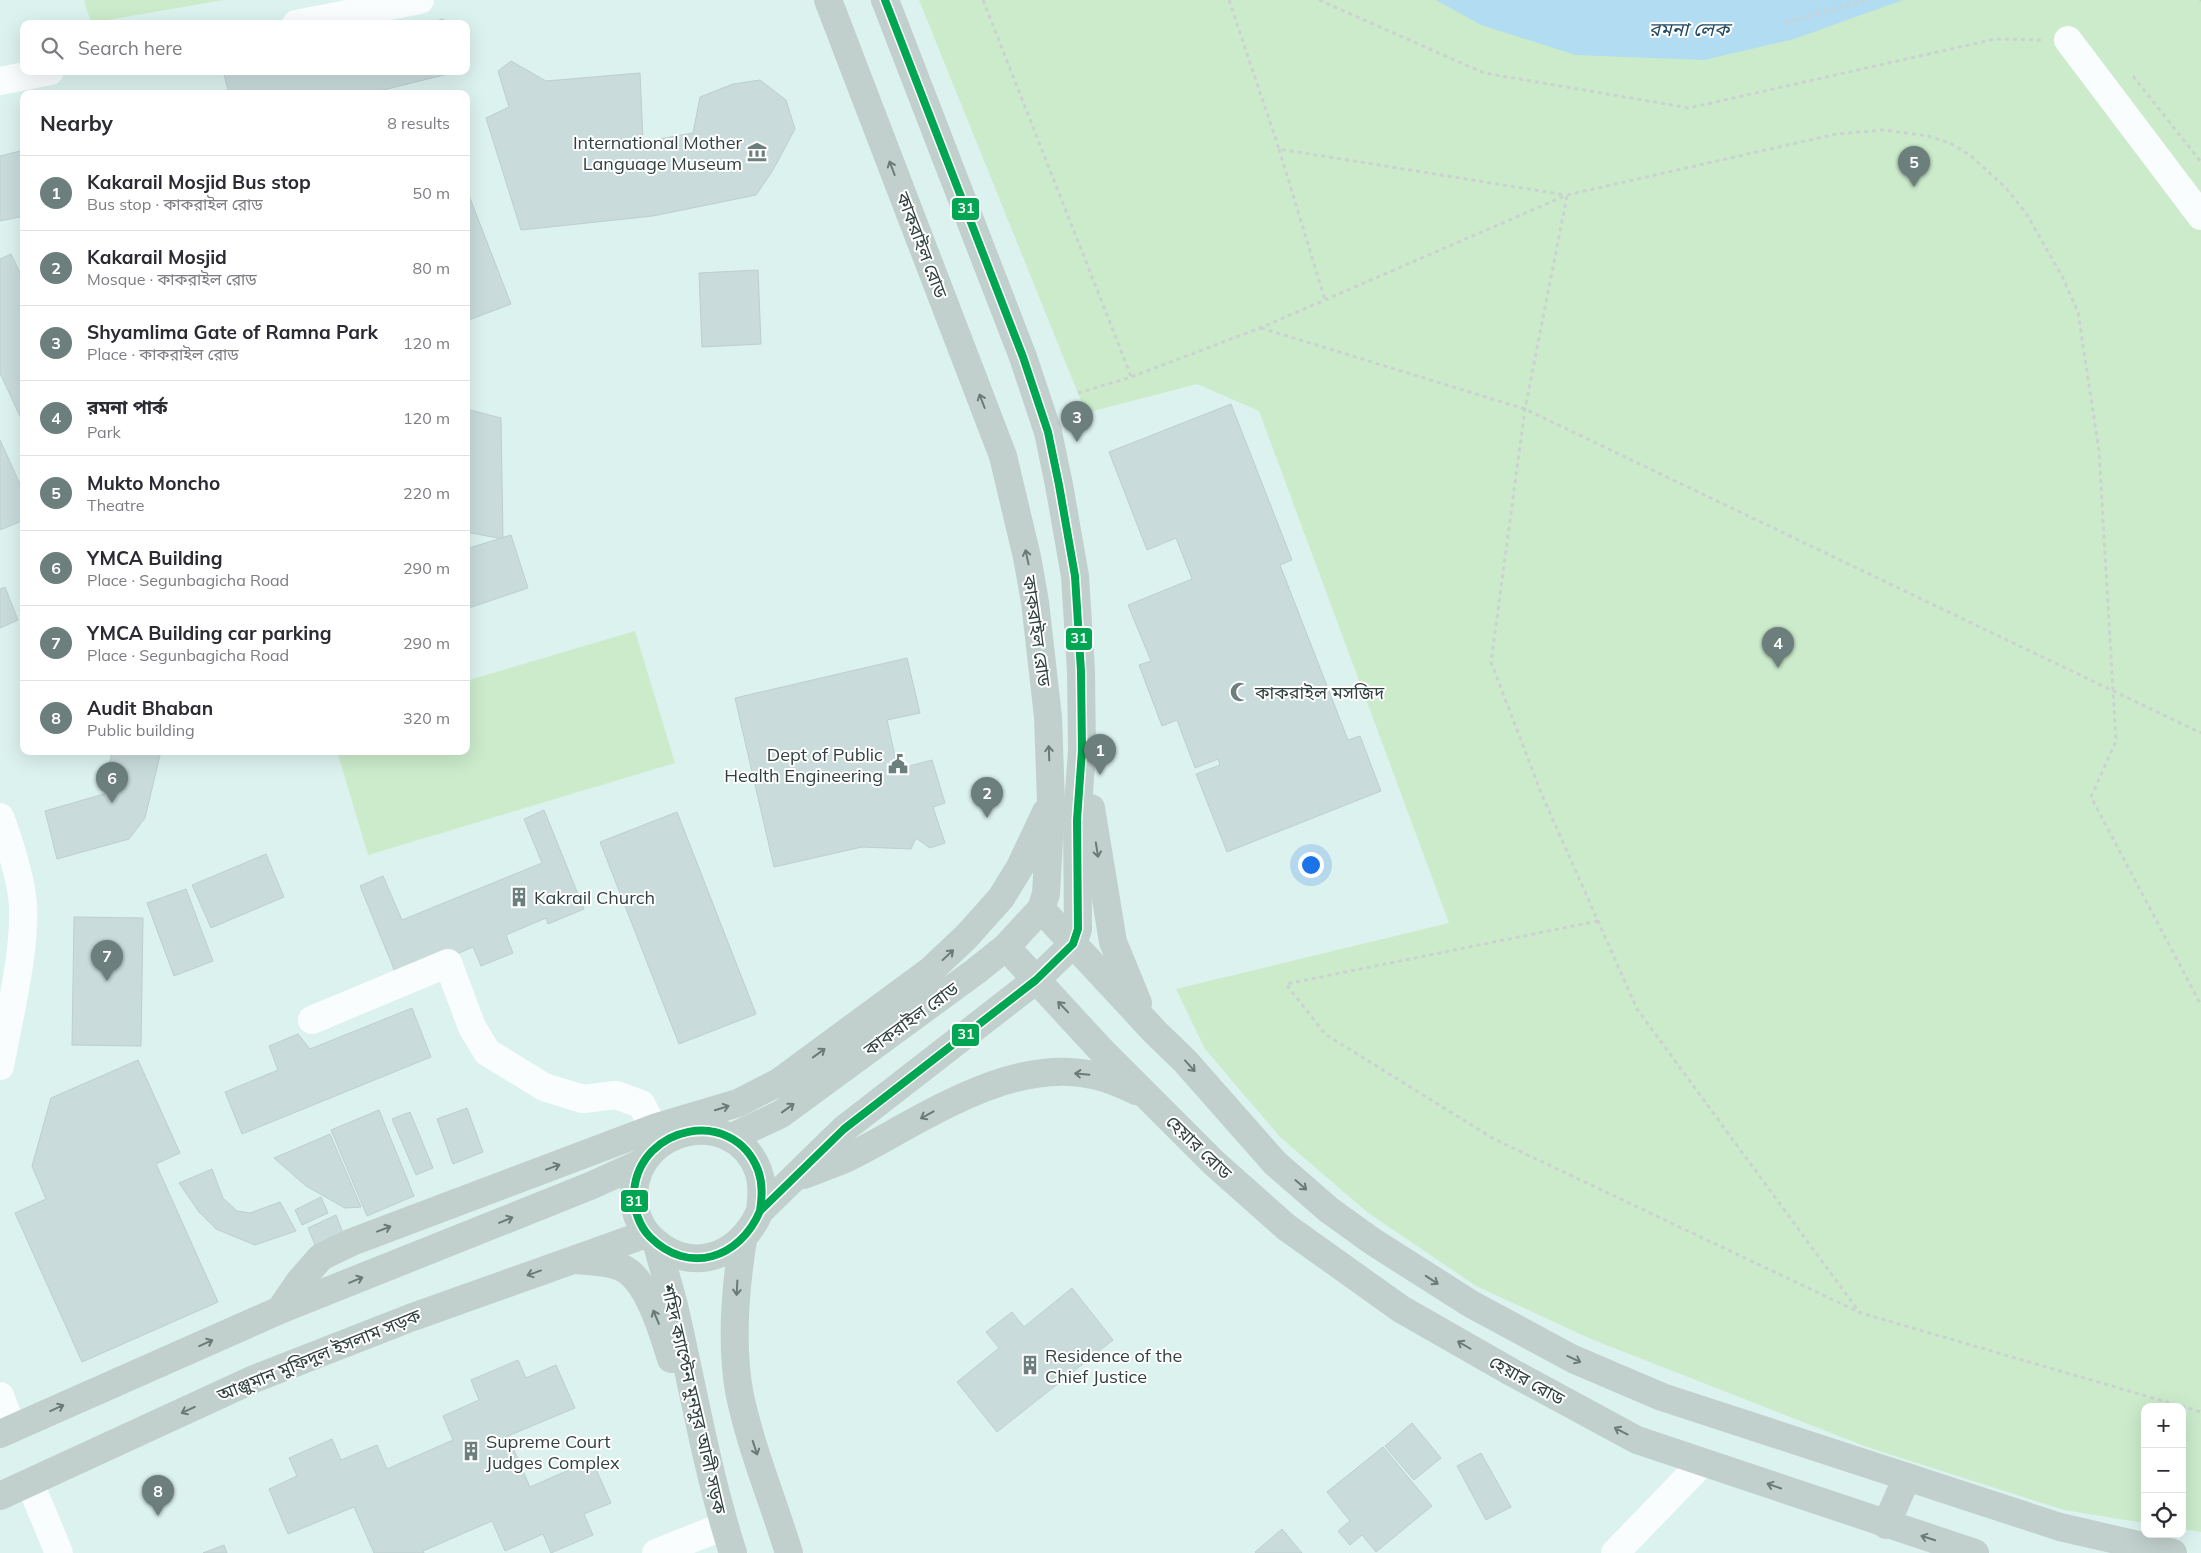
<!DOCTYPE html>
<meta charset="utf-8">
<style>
:root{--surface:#fff;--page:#f7f7f7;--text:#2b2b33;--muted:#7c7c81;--line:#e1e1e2;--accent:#6c7f7d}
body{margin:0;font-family:Mulish,"Noto Sans Bengali",sans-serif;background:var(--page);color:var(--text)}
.controls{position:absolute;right:15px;bottom:15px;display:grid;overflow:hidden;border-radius:10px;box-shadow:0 5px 20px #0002}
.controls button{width:45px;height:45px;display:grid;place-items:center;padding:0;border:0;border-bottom:1px solid var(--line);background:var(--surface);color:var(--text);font:25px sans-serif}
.you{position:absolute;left:1310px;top:864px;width:18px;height:18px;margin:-12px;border:4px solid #fff;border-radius:50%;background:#1a73e8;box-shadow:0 0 0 8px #1a73e833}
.badge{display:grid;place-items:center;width:32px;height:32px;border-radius:50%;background:var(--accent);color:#fff;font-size:16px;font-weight:700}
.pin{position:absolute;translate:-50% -41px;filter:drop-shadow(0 1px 2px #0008)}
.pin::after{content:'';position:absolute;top:26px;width:18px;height:15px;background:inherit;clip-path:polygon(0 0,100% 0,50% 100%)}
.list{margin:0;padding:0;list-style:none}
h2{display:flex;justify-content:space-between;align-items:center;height:65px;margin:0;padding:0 20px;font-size:21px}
h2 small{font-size:16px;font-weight:400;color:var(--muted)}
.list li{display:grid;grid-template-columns:32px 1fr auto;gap:15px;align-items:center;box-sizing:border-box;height:75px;padding:0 20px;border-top:1px solid var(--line)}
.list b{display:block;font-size:19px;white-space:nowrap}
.list p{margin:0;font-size:16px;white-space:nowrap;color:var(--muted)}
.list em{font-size:16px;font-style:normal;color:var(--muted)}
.icon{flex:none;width:28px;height:28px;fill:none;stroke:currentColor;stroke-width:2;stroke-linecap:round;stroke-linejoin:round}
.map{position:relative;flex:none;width:2201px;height:1553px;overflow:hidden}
.search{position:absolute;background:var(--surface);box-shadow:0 5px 20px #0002;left:20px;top:20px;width:450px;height:55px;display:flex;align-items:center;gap:12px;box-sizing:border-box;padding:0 18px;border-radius:10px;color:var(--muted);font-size:19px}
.panel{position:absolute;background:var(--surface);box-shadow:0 5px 20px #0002;left:20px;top:90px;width:450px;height:665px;border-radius:10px}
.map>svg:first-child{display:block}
.green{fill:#cbebcb}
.water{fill:#b1dcf1}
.building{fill:#c9dbdb;stroke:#bdcfcf}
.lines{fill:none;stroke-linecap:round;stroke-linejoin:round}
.path{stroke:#cbd3d2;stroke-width:3;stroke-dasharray:4 4;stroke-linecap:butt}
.minor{stroke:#fafdfd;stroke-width:28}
.major{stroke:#c1d0cc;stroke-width:28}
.bus-1-casing{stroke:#fff;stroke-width:11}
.bus-1{stroke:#00a651;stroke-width:8}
.oneway{stroke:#6a7a77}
.labels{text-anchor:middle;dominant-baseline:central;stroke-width:4;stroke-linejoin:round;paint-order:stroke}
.poi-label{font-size:18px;fill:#30413f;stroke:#fff;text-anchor:start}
.street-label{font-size:18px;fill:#30413f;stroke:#fff}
.water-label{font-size:19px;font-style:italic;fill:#214960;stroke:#fff}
.line-badge{stroke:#fff;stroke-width:2}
.badge-label{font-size:14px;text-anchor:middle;font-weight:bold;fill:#fff}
</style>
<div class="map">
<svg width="2201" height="1553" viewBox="0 0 2201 1553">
<rect width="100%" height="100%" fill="#dcf2ef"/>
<g class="green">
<polygon points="84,0 223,0 91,23"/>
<polygon points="919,0 2201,0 2201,1532 2182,1529 2182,1407 2145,1407 2145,1523 2064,1510 1867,1447 1591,1339 1476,1286 1367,1212 1280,1137 1205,1049 1176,989 1449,923 1259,411 1197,384 1086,413"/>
<polygon points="635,631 675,763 368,855 337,751 466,751 466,681"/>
</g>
<polygon class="water" points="1436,0 1903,0 1794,39 1704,60 1576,55 1481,25"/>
<g class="building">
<polygon points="443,19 444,24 425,24"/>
<polygon points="511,61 546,81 640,73 643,142 693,133 700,97 733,84 760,80 786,100 795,129 773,170 756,195 653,216 521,230 486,118 509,107 498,71"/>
<polygon points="235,71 455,71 456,72 367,94 229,94 224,74"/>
<polygon points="24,150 24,216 0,221 0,156"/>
<polygon points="466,188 511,304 466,321"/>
<polygon points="11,254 24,281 24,425 0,373 0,259"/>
<polygon points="758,270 761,344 702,347 699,273"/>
<polygon points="1231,404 1292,560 1280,565 1348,740 1360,736 1381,791 1227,852 1196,774 1220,765 1218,759 1195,768 1177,720 1162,726 1139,665 1151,661 1128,605 1192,579 1176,538 1147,550 1109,452"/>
<polygon points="466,409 501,418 503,539 466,532"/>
<polygon points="0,440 24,493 24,520 0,530"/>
<polygon points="511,535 528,588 466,609 466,549"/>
<polygon points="5,587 18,620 0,628 0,589"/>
<polygon points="907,658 920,713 887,720 898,769 932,760 945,803 933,807 945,843 930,848 916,838 911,849 862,847 774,867 735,698"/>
<polygon points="112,751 161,751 145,818 129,839 57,859 45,811 104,794"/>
<polygon points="544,810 584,909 548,924 546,918 506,935 513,953 481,966 473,947 422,969 400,984 360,886 383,876 402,920 542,863 524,819"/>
<polygon points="677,812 756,1014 679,1044 600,842"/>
<polygon points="266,854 284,897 211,928 192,885"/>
<polygon points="186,889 213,961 174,976 147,903"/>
<polygon points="74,917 143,918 141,1046 72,1045"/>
<polygon points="412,1008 431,1057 242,1134 225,1092 278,1070 269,1046 298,1034 310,1049"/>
<polygon points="138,1060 180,1153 156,1164 218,1302 82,1362 15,1213 46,1199 32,1166 51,1098"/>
<polygon points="467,1108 483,1152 453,1164 437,1119"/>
<polygon points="379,1110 414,1196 367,1216 331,1130"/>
<polygon points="410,1112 433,1168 416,1175 392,1119"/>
<polygon points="330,1134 361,1207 345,1208 306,1186 274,1158"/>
<polygon points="212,1169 223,1198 237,1211 250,1213 280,1202 296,1231 255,1245 216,1229 199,1212 179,1183"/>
<polygon points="321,1197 328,1213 302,1225 295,1210"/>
<polygon points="336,1215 343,1233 315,1245 308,1228"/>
<polygon points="1072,1288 1113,1340 997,1432 957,1382 999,1348 986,1332 1012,1312 1024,1327"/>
<polygon points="518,1360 526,1378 556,1365 575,1408 508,1436 530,1487 592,1460 611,1503 584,1514 593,1535 551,1553 543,1534 505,1551 492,1521 423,1551 424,1553 374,1553 354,1507 288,1534 269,1489 297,1476 289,1458 332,1439 341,1460 377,1445 387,1469 453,1440 443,1416 479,1400 471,1380"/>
<polygon points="1412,1423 1441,1458 1414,1480 1385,1446"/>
<polygon points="1383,1447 1432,1506 1376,1552 1362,1535 1350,1545 1338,1531 1350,1521 1327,1492"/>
<polygon points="1481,1453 1511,1507 1486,1520 1457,1466"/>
<polygon points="1282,1529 1302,1553 1256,1553 1255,1552"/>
<polygon points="224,1545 227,1553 203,1553"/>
</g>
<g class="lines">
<g class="path">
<polyline points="983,0 1131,376"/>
<polyline points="1229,0 1279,149 1566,195"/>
<polyline points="1319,0 1484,73 1689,108 1995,39 2041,40"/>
<polyline points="2200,0 2201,1"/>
<polyline points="1785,23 1865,0"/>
<polyline points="2133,76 2201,162"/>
<polyline points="1279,149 1325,300"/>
<polyline points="1567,196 1525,409 1491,662 1542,795 1637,1009 1860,1313"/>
<polyline points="1261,328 1525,409 2201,733"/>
<polyline points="1078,393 1131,377 1260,328 1567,195 1836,134 1884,130 1928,136 1950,143 1971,156 2005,187 2026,213 2062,276 2078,312 2099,451 2116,741 2091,797 2201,1005"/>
<polyline points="1598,921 1286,984 1325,1034 1494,1139 1861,1313 2201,1412"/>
</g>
<g class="minor">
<polyline points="296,24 420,0"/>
<polyline points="2068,40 2201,216"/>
<polyline points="0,81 50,71"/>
<path d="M0 817C8 837 19 874 22 895 28 944 9 1016 0 1066"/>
<polyline points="312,1020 448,963 472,1027 487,1052 544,1087 583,1099 616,1095 641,1104 654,1128"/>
<polyline points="0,1396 12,1428"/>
<polyline points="30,1483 59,1553"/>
<polyline points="656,1553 724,1526"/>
<polyline points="1615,1553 1703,1462"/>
</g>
<g class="major">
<polyline points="1091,808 1113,942 1138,1003"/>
<polyline points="1041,909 1155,1032 1185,1061 1275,1163 1329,1210 1372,1241 1471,1304 1573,1359 1662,1397 2060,1527 2173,1553"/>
<polyline points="1006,947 1101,1050 1214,1163 1286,1227 1401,1309 1513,1373 1637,1440 1975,1553"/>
<polyline points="730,1138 781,1114 976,971 1006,947 1041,909 1046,894 1051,802 1048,717 1035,602 1027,557 1003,456 828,0"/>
<path d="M804 1175C817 1170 830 1165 843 1160 917 1124 1006 1056 1093 1075 1108 1078 1122 1084 1136 1091"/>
<path d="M760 1211C762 1197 763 1184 758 1170 733 1106 639 1125 634 1192 633 1208 639 1226 650 1237 689 1276 740 1258 760 1211L844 1129 1036 980 1073 944 1078 929 1077 820 1082 750 1081 671 1075 576 1059 485 1048 432 1023 357 885 0"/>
<path d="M743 1240C735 1290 730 1345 740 1396 751 1448 773 1501 789 1553"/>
<path d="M657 1244C663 1268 671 1291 676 1314 694 1394 708 1475 733 1553"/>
<path d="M576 1260C592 1262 615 1261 629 1272 650 1289 663 1333 671 1359"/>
<polyline points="280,1310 299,1282 321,1257 352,1242 654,1128 738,1103 779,1082 931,970 966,937 1001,898 1020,867 1046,812"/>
<polyline points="0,1434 280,1310 590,1186 641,1163"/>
<polyline points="0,1496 254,1379 410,1318 646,1234"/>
<polyline points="1886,1525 1907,1477"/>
</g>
<defs>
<path id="bus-1" d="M760 1211C762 1197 763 1184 758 1170 733 1106 639 1125 634 1192 633 1208 639 1226 650 1237 689 1276 740 1258 760 1211L844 1129 1036 980 1073 944 1078 929 1077 820 1082 750 1081 671 1075 576 1059 485 1048 432 1023 357 885 0"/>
</defs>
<use href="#bus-1" class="bus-1-casing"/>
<use href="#bus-1" class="bus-1"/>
</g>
<defs><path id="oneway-shaft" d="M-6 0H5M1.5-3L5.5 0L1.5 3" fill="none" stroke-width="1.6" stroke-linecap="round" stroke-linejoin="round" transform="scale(1.25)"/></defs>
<g class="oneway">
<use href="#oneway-shaft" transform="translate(892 168) rotate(-111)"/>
<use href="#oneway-shaft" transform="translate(982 401) rotate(-111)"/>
<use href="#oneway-shaft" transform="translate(1027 557) rotate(-102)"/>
<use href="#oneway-shaft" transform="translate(1049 753) rotate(-92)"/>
<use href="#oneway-shaft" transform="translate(1097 850) rotate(81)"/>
<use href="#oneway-shaft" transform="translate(948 955) rotate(-43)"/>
<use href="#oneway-shaft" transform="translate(1063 1007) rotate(-134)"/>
<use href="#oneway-shaft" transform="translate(819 1053) rotate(-36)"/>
<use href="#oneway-shaft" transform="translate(1190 1066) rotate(48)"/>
<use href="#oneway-shaft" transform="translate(1082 1074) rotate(-175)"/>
<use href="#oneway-shaft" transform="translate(722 1108) rotate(-17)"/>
<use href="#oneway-shaft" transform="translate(788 1108) rotate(-36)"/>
<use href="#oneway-shaft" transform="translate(927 1115) rotate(151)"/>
<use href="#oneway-shaft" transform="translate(553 1167) rotate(-20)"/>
<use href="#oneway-shaft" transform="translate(1301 1185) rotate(41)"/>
<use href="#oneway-shaft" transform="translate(506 1220) rotate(-22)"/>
<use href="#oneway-shaft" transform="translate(384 1229) rotate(-21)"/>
<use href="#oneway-shaft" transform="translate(534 1273) rotate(160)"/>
<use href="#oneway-shaft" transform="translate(356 1280) rotate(-22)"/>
<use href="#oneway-shaft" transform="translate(1432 1280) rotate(33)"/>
<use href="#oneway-shaft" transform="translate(737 1288) rotate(93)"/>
<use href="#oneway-shaft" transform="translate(656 1317) rotate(-113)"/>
<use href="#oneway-shaft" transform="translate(206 1343) rotate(-24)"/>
<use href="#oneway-shaft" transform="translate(1464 1345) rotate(-150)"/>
<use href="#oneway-shaft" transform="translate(1574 1359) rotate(25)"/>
<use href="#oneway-shaft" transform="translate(57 1408) rotate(-24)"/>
<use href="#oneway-shaft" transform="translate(188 1410) rotate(155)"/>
<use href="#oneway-shaft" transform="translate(1621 1431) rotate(-152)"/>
<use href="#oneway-shaft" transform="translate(755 1448) rotate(72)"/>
<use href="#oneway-shaft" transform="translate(1774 1486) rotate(-161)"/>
<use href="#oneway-shaft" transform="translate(1928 1538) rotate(-162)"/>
</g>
<defs>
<symbol id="museum-bare" viewBox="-9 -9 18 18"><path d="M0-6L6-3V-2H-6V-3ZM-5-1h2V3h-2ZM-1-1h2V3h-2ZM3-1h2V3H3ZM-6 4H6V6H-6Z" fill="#6c7f7d" stroke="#fff" stroke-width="2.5" paint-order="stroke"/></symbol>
<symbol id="mosque-bare" viewBox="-9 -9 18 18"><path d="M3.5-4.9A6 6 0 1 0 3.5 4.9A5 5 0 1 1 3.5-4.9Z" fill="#6c7f7d" stroke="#fff" stroke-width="2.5" paint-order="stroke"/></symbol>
<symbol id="civic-bare" viewBox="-9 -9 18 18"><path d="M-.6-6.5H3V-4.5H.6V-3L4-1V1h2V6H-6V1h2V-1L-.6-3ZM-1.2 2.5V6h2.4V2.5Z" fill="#6c7f7d" stroke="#fff" stroke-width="2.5" paint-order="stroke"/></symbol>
<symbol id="building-bare" viewBox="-9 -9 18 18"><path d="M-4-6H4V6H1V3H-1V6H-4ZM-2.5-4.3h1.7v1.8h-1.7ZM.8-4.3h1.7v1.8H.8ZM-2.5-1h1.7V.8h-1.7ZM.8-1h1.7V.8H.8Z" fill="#6c7f7d" stroke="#fff" stroke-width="2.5" paint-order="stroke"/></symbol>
</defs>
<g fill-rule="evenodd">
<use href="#museum-bare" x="743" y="138" width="28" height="28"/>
<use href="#mosque-bare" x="1226" y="678" width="28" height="28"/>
<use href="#civic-bare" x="884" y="750" width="28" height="28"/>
<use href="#building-bare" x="505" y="883" width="28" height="28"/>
<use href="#building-bare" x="1016" y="1351" width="28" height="28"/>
<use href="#building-bare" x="457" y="1437" width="28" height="28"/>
</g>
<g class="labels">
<g class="poi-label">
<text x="742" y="142" text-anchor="end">International Mother<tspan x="742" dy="21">Language Museum</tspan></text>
<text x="1255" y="692">কাকরাইল মসজিদ</text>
<text x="883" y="754" text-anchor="end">Dept of Public<tspan x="883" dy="21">Health Engineering</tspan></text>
<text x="534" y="897">Kakrail Church</text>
<text x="1045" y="1355">Residence of the<tspan x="1045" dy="21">Chief Justice</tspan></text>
<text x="486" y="1441">Supreme Court<tspan x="486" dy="21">Judges Complex</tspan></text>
</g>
<g class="street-label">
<text transform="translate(922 245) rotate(69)">কাকরাইল রোড</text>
<text transform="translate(1037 631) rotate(82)">কাকরাইল রোড</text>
<text transform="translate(911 1019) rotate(-36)">কাকরাইল রোড</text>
<text transform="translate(1199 1147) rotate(44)">হেয়ার রোড</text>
<text transform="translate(319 1355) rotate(-22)">আঞ্জুমান মুফিদুল ইসলাম সড়ক</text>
<text transform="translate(1527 1380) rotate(29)">হেয়ার রোড</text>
<text transform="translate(694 1399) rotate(77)">শহিদ ক্যাপ্টেন মুনসুর আলী সড়ক</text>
</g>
<g class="water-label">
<text x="1689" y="29">রমনা লেক</text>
</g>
</g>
<g class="line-badge">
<rect x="951" y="197" width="29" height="24" rx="5" fill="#00a651"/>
<rect x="1065" y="627" width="28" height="24" rx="5" fill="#00a651"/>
<rect x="951" y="1023" width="29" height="24" rx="5" fill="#00a651"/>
<rect x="620" y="1189" width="29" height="24" rx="5" fill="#00a651"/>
</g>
<g class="badge-label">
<text x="966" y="213">31</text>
<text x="1079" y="643">31</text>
<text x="966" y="1039">31</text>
<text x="634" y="1206">31</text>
</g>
</svg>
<div class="controls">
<button>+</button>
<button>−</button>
<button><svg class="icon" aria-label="locate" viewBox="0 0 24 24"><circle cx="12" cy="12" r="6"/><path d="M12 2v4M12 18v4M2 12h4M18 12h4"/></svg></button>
</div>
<div class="you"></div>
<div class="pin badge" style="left:1100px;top:775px">1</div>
<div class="pin badge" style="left:987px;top:818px">2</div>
<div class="pin badge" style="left:1077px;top:442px">3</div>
<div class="pin badge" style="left:1778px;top:668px">4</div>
<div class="pin badge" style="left:1914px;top:187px">5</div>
<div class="pin badge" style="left:112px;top:803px">6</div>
<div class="pin badge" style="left:107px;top:981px">7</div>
<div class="pin badge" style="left:158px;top:1516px">8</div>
<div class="search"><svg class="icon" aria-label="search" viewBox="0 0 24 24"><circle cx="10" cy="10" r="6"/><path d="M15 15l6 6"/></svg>Search here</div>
<section class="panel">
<h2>Nearby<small>8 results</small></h2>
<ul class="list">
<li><span class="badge">1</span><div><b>Kakarail Mosjid Bus stop</b><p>Bus stop · কাকরাইল রোড</p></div><em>50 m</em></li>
<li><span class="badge">2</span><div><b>Kakarail Mosjid</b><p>Mosque · কাকরাইল রোড</p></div><em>80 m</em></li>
<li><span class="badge">3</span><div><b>Shyamlima Gate of Ramna Park</b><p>Place · কাকরাইল রোড</p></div><em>120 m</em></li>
<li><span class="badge">4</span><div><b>রমনা পার্ক</b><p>Park</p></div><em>120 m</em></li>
<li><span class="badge">5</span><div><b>Mukto Moncho</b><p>Theatre</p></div><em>220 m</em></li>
<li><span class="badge">6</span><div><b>YMCA Building</b><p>Place · Segunbagicha Road</p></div><em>290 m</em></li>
<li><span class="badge">7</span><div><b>YMCA Building car parking</b><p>Place · Segunbagicha Road</p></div><em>290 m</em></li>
<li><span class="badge">8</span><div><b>Audit Bhaban</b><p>Public building</p></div><em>320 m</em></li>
</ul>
</section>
</div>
